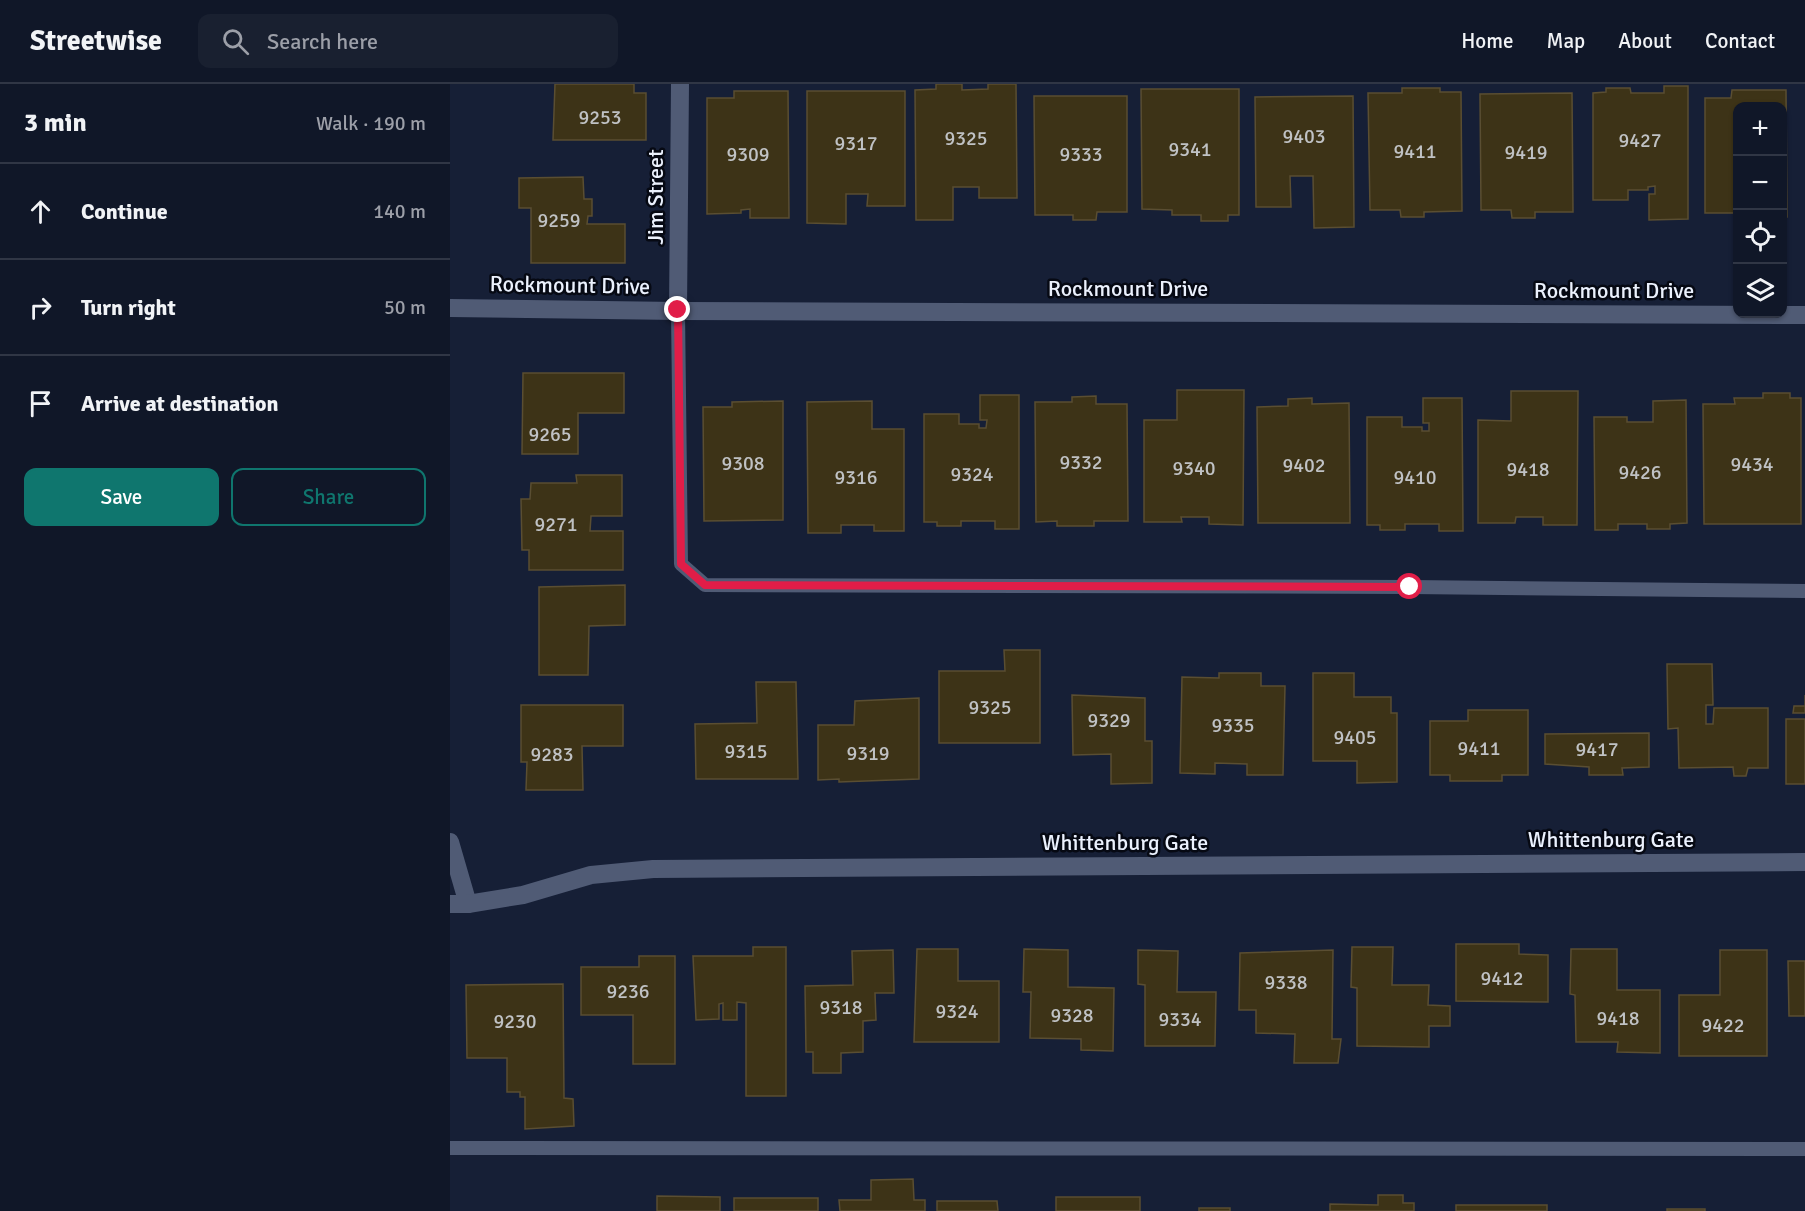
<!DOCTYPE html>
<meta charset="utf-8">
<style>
:root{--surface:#101728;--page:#192030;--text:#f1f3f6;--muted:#9c9fa8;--line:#303645;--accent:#0f766e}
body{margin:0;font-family:Signika,sans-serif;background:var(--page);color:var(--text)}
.controls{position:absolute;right:18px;top:18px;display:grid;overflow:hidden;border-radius:12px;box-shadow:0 2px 4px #0004}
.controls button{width:54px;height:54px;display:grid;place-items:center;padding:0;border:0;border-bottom:2px solid var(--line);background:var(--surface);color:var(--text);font:30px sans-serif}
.stop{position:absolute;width:18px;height:18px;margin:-14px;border:4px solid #e11d48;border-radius:50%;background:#fff}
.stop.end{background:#e11d48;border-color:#fff;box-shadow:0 2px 6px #0008}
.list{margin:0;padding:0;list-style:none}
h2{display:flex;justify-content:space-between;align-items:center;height:78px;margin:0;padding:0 24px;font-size:26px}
h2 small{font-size:20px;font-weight:400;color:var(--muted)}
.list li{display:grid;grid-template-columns:39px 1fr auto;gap:18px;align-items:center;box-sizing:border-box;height:96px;padding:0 24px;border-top:2px solid var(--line)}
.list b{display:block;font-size:22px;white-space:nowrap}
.list em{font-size:20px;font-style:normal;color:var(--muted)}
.actions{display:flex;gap:12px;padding:18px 24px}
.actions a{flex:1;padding:14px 0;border:2px solid var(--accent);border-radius:12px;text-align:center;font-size:21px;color:var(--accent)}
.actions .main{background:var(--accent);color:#fff}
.icon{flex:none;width:33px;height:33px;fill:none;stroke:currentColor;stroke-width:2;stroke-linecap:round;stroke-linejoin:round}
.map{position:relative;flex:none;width:1355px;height:1127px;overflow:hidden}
header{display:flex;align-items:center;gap:36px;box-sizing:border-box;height:84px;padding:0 30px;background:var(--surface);border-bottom:2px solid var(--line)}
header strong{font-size:28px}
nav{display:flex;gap:33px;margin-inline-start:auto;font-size:21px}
.search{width:420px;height:54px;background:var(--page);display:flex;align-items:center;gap:15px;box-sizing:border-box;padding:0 21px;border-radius:12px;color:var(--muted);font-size:22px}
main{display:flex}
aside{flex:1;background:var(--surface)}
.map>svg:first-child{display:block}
.building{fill:#3d3317;stroke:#5a4e32;stroke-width:1.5}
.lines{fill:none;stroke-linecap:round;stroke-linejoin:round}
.lane{stroke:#505b75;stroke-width:14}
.street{stroke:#505b75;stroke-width:18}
.route{stroke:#e11d48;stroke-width:8}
.labels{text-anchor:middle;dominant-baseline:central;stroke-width:5;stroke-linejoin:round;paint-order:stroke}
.number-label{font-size:20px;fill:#c0c2c4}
.street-label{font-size:22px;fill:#ebf1fd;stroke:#060913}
</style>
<header>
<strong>Streetwise</strong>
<div class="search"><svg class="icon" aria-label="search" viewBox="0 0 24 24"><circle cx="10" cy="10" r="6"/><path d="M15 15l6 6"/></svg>Search here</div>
<nav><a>Home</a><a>Map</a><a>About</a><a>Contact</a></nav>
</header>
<main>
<aside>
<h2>3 min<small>Walk · 190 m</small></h2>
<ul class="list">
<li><svg class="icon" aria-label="ahead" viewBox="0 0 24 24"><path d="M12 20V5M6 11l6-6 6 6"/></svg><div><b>Continue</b></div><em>140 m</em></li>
<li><svg class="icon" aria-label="right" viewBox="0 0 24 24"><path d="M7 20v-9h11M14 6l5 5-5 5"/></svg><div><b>Turn right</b></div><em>50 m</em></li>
<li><svg class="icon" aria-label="arrive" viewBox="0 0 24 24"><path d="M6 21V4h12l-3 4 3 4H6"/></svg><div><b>Arrive at destination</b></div></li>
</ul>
<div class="actions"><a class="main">Save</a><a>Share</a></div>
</aside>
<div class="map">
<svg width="1355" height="1127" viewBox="0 0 1355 1127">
<rect width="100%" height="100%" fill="#161f36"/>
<g class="building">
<polygon points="105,0 184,0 184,9 196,9 196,56 103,56"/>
<polygon points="486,0 512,0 512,6 538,5 538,0 566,0 567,114 529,114 529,103 503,103 503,136 466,136 465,6 486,5"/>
<polygon points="1214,2 1238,2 1238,135 1199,136 1199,110 1205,110 1205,102 1198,103 1198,106 1178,106 1178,116 1143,116 1143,9 1156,8 1156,4 1180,4 1181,9 1214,9"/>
<polygon points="952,4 990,4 990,8 1011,8 1012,127 974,128 974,133 951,133 950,126 920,126 918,9 952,9"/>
<polygon points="691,5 789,5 789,131 778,131 778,137 751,137 751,131 722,131 722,126 692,125"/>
<polygon points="1282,6 1336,6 1337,133 1332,133 1332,22 1288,22 1288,129 1255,129 1255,14 1281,14"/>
<polygon points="284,7 338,7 339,134 300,134 300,125 291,126 291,129 257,130 257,14 284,14"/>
<polygon points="357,7 455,7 455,122 417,122 418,110 396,110 396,140 357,139"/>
<polygon points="1122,9 1123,128 1085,128 1085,134 1062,134 1061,126 1031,126 1030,10"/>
<polygon points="584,12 677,12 677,128 647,128 646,136 623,136 623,131 585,131"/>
<polygon points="903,12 904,143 864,144 863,92 840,92 841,123 806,123 805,13"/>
<polygon points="133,93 134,115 142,115 142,132 138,132 137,140 175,140 175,179 81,179 81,124 69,124 69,94"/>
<polygon points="73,289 174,289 174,329 128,329 128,370 72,370"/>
<polygon points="727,306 794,306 793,441 759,440 759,433 731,433 732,438 694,438 694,336 727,336"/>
<polygon points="1061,307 1128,307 1127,441 1093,441 1093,433 1066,433 1065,439 1028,439 1028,336 1061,337"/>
<polygon points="1313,309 1340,309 1340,314 1351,314 1351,440 1254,440 1253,320 1285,320 1284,314 1313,314"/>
<polygon points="530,311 569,311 569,445 545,445 545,437 511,437 511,442 487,442 487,438 474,438 474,330 509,330 509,340 529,340 529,344 536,344 537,336 530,336"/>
<polygon points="646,312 646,320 677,320 678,437 644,437 644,442 607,442 607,437 586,438 585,318 622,318 622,313"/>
<polygon points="862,314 862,320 899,319 900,439 808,439 807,323 838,322 838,315"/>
<polygon points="973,314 1012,314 1013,447 989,447 989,440 955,440 955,446 930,446 930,441 917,441 917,333 952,333 952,343 972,343 972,347 979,347 979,339 973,339"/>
<polygon points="1236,316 1237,439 1220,440 1220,445 1197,445 1197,440 1168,440 1168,446 1145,446 1144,333 1177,333 1177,338 1203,338 1203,317"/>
<polygon points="333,317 333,436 254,437 253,323 282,323 282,318"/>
<polygon points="422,317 422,345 454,345 454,447 424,447 424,441 391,441 391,449 358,449 357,318"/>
<polygon points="126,391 172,391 172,432 141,432 140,447 173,447 173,486 79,486 79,466 72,466 71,415 80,415 81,399 127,399"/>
<polygon points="175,501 175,541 139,542 138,591 89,591 89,503"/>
<polygon points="554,566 590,566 590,659 489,659 489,587 555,587"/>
<polygon points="1217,580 1262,580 1263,621 1256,621 1256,640 1263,640 1264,624 1318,624 1318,684 1298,684 1296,692 1284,692 1283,683 1229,684 1228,644 1218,645"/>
<polygon points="769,589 811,589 811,602 835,602 833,691 797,691 797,680 765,679 765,690 730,689 732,593 769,594"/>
<polygon points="863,589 904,589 904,613 941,613 941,629 947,629 947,698 907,699 907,677 863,677"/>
<polygon points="306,598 346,598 348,695 246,695 245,640 307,639"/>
<polygon points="622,611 695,614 695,657 702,657 702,699 661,700 661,670 623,671"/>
<polygon points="1355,611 1355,629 1343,629 1344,622 1355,622"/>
<polygon points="469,614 469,695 389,698 389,695 368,696 368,641 404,641 405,617"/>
<polygon points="71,621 173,621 173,662 132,662 133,706 76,706 77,678 71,678"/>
<polygon points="1018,626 1078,626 1078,691 1052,691 1052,697 1000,697 1000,691 980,691 980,637 1018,637"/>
<rect x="1336" y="635" width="19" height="65"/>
<polygon points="1199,649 1199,683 1172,684 1173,691 1139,691 1139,683 1095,680 1095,650"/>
<polygon points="1006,860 1069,860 1069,870 1098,871 1098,918 1006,917"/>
<polygon points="303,863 336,863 336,1012 296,1012 296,919 287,918 287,936 273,936 273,919 269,920 269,935 246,936 243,872 303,872"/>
<polygon points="902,863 943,863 942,901 979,901 978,921 1000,922 1000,942 979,942 979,963 907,962 907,904 901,903"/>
<polygon points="467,865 508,865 508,897 549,897 549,958 464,958"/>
<polygon points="574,865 618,866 618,903 664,904 663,967 631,966 631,955 580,954 581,908 573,908"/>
<polygon points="1121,865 1167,865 1167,906 1210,906 1210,969 1167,968 1168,958 1126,958 1125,911 1120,910"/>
<polygon points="443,866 444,909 425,909 426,936 413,937 413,968 391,969 391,989 363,989 363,968 356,968 355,902 403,901 402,867"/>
<polygon points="688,866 728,867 727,908 766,908 765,962 695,962 695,901 688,900"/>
<polygon points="883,866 882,955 891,955 888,979 844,979 845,950 806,949 806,926 789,926 790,869"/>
<polygon points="1270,866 1317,866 1317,972 1229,972 1229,911 1270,911"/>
<polygon points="189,872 225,872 225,980 183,980 183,931 131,931 131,883 189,883"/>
<polygon points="1338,877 1355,877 1355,932 1339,932"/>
<polygon points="113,900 114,1014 123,1015 124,1042 75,1045 75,1013 70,1013 70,1008 57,1008 57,974 17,974 16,901"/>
<polygon points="463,1095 464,1116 475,1116 475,1127 390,1127 389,1116 421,1116 421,1096"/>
<polygon points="928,1111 953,1111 953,1119 964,1119 964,1127 880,1127 880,1120 928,1121"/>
<polygon points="207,1112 270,1113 270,1127 207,1127"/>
<rect x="606" y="1113" width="84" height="14"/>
<rect x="284" y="1114" width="84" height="13"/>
<polygon points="487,1117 547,1117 548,1127 487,1127"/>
<rect x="1006" y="1121" width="91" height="6"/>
<rect x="749" y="1124" width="31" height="3"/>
<rect x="1217" y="1125" width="38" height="2"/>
</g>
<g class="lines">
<g class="lane">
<polyline points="228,227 231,480 255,501 960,503 1355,507"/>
<polyline points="0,1064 1355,1065"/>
</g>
<g class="street">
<polyline points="0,224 228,227 1355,231"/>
<polyline points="228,227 230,0"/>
<polyline points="0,758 18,820"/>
<polyline points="0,820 18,820 73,811 141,791 203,785 1355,778"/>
</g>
</g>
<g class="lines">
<polyline class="route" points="228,226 231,480 255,501 960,503"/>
</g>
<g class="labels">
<g class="number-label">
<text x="150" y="33">9253</text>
<text x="854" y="52">9403</text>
<text x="516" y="54">9325</text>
<text x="1190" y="56">9427</text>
<text x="406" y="59">9317</text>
<text x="740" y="65">9341</text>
<text x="965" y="67">9411</text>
<text x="1076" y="68">9419</text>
<text x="298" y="70">9309</text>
<text x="631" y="70">9333</text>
<text x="109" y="136">9259</text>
<text x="100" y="350">9265</text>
<text x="631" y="378">9332</text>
<text x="293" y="379">9308</text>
<text x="1302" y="380">9434</text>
<text x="854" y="381">9402</text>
<text x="744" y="384">9340</text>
<text x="1078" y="385">9418</text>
<text x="1190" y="388">9426</text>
<text x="522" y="390">9324</text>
<text x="406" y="393">9316</text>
<text x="965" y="393">9410</text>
<text x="106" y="440">9271</text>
<text x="540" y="623">9325</text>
<text x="659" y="636">9329</text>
<text x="783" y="641">9335</text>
<text x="905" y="653">9405</text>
<text x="1029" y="664">9411</text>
<text x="1147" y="665">9417</text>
<text x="296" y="667">9315</text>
<text x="418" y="669">9319</text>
<text x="102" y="670">9283</text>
<text x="1052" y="894">9412</text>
<text x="836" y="898">9338</text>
<text x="178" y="907">9236</text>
<text x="391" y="923">9318</text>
<text x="507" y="927">9324</text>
<text x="622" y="931">9328</text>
<text x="1168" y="934">9418</text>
<text x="730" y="935">9334</text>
<text x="65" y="937">9230</text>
<text x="1273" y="941">9422</text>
</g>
<g class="street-label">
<text transform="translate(205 113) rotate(-90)">Jim Street</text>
<text transform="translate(120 201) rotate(1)">Rockmount Drive</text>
<text x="678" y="204">Rockmount Drive</text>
<text x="1164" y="206">Rockmount Drive</text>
<text x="1161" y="755">Whittenburg Gate</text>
<text x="675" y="758">Whittenburg Gate</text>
</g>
</g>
</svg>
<div class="controls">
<button>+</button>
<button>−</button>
<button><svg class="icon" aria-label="locate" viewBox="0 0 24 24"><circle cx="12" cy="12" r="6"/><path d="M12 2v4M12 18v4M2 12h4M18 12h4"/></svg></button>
<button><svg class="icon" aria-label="layers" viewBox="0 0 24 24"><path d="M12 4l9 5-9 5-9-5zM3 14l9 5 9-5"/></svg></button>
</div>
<div class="stop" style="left:960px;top:503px"></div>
<div class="stop end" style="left:228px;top:226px"></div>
</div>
</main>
